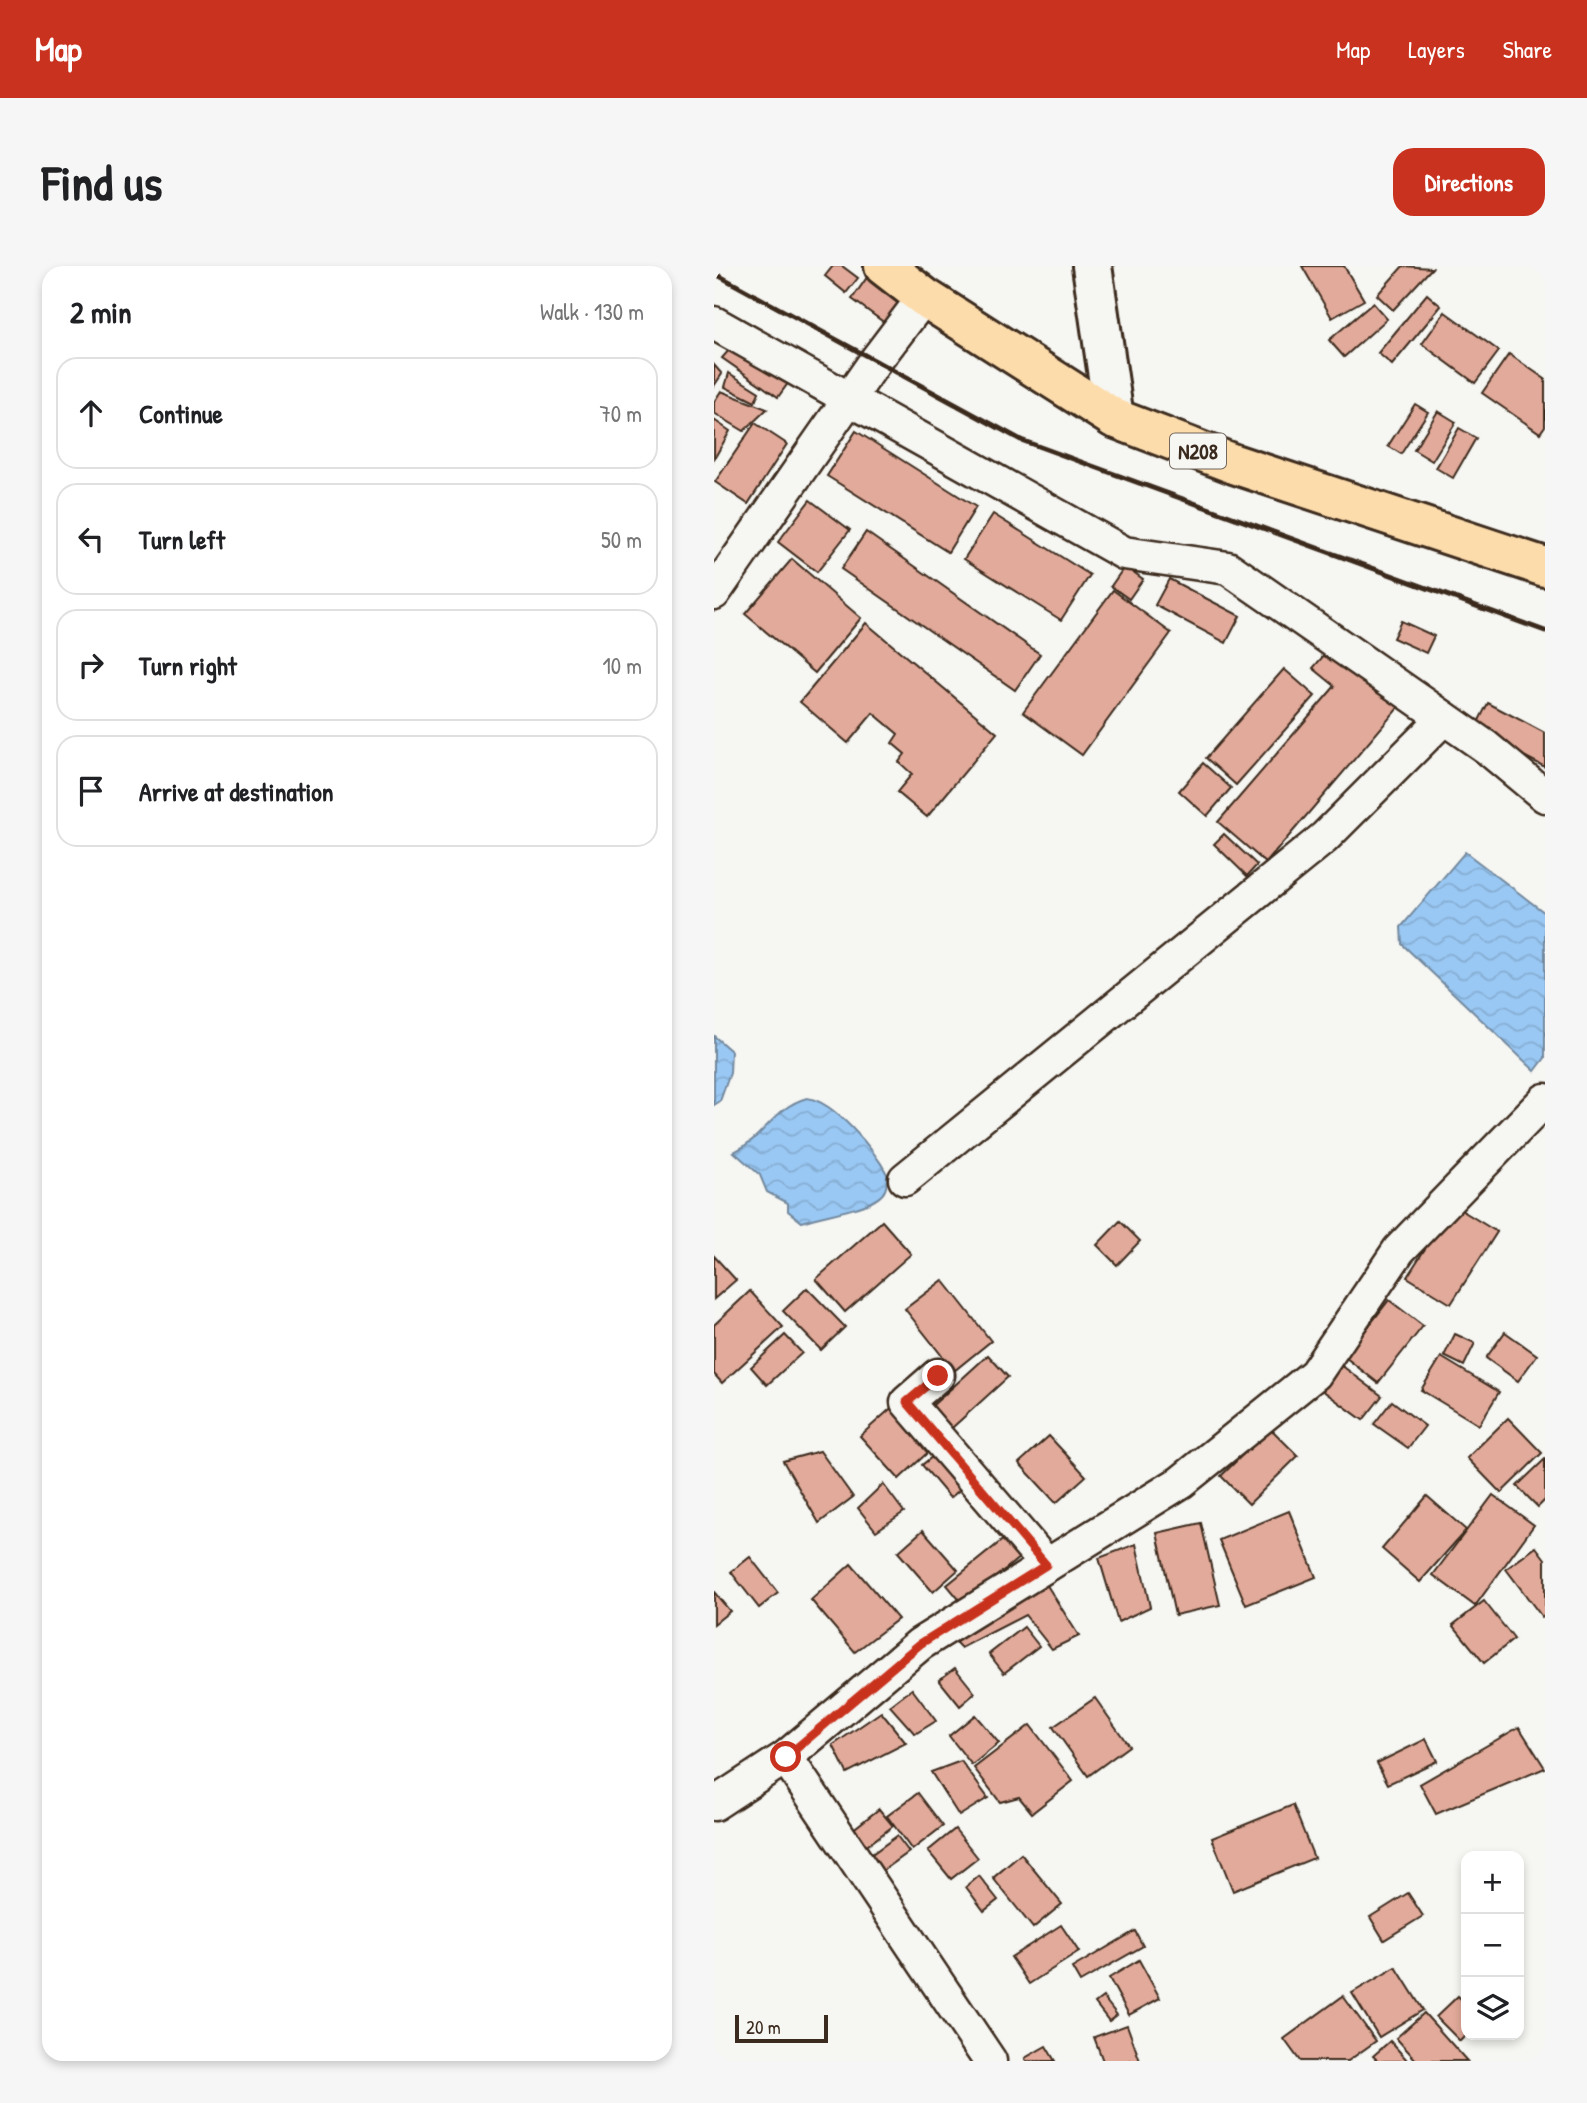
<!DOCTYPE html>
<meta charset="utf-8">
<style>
:root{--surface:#fff;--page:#f6f6f6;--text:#202124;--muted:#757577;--line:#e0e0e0;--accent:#c8321e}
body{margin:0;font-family:"Patrick Hand",sans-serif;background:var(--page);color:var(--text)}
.controls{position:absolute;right:21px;bottom:21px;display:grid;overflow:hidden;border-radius:14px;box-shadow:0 4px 10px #0003}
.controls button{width:63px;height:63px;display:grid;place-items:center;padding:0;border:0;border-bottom:2px solid var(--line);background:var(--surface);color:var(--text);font:35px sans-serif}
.scale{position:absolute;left:21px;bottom:18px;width:93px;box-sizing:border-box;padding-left:7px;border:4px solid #3b2a1e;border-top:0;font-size:19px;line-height:24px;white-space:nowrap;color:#3b2a1e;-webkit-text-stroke:5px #f6f6f2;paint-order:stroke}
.stop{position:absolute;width:21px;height:21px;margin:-16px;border:5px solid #c8321e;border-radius:50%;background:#fff}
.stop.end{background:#c8321e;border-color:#fff;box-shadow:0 2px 7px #0008}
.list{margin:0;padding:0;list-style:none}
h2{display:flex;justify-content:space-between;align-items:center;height:91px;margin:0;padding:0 28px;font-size:30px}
h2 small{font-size:23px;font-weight:400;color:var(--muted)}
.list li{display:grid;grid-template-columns:46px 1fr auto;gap:21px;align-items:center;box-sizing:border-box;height:112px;margin:0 14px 14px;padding:0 14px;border:2px solid var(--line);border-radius:21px}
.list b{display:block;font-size:26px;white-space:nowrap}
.list em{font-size:23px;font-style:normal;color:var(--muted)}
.icon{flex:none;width:38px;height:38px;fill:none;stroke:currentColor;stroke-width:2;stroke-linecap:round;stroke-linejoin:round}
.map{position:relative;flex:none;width:831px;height:1795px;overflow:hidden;border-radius:21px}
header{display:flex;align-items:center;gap:42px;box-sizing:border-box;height:98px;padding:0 35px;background:var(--accent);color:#fff}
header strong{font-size:33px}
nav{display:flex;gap:38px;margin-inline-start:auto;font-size:24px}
.intro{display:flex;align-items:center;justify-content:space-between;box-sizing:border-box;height:168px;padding:0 42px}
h1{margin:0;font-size:49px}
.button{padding:18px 32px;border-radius:21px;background:var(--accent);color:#fff;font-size:24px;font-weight:700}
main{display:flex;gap:42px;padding:0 42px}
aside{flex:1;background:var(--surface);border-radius:21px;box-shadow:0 4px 10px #0003}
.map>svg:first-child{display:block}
.water{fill:url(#water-waves);stroke:#73899e;stroke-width:2}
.building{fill:#e2aa9a;stroke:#3b2a1e;stroke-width:2}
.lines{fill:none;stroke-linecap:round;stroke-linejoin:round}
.minor-casing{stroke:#3b2a1e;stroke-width:37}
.tertiary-casing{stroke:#3b2a1e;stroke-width:44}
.trunk-casing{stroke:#3b2a1e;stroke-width:44}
.minor{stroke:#f6f6f2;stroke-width:32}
.tertiary{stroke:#f6f6f2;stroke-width:38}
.trunk{stroke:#fddcac;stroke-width:38}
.rail{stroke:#3b2a1e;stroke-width:5}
.route{stroke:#c8321e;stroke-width:9}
.labels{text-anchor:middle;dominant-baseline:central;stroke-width:5;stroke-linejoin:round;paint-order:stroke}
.shield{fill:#f6f6f2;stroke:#73675e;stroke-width:2}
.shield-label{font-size:21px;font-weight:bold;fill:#3b2a1e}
</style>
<header>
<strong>Map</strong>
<nav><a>Map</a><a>Layers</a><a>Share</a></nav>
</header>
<div class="intro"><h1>Find us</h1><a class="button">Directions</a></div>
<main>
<aside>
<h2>2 min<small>Walk · 130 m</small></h2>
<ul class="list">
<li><svg class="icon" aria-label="ahead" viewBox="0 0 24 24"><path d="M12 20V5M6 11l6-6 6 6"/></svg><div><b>Continue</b></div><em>70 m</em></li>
<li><svg class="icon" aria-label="left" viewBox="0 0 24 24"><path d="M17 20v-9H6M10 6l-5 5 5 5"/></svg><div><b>Turn left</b></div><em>50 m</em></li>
<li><svg class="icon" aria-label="right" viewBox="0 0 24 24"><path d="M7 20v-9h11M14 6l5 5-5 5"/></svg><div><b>Turn right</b></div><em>10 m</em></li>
<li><svg class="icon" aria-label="arrive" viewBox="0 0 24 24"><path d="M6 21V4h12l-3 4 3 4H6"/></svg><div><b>Arrive at destination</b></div></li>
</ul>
</aside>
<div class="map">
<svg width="831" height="1795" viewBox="0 0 831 1795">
<defs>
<pattern id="water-waves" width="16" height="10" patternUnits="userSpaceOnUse" patternTransform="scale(1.75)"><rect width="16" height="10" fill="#99c8f4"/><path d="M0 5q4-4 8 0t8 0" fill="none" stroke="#85acd1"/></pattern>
</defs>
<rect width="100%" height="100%" fill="#f6f6f2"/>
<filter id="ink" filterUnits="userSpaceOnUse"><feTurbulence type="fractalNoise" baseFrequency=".0143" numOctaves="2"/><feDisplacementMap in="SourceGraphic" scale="14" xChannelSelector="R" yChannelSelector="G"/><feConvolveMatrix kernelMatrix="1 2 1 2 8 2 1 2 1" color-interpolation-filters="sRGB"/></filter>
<g filter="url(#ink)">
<g class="water">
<polygon points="751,586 831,647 831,792 821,805 688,678 687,661"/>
<polygon points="0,770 17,785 16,807 6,835 0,839"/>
<path d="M93 832C120 835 161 885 173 908 173 913 173 920 171 924 163 943 108 948 88 956L74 945V937L53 926 46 909 20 886C50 872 60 841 93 832Z"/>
</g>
<g class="building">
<polygon points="119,0 128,0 144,12 132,27 111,10"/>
<polygon points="588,0 630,0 650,34 618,52"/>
<polygon points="689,0 718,2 679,44 663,29"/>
<polygon points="154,10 192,38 175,60 138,33"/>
<polygon points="713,28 727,40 678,99 664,87"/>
<polygon points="659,37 673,53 630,91 615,74"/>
<polygon points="731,46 785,85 761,117 708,78"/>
<polygon points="22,76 80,109 64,131 8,92"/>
<polygon points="795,88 831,113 831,160 826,167 768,127"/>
<polygon points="0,99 8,108 0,120"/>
<polygon points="15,107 45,126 41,136 11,121"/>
<polygon points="7,125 53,143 30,165 0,147 0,136"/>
<polygon points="701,138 714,146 687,188 674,180"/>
<polygon points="724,145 742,156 718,195 700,184"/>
<polygon points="0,154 16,165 0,193"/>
<polygon points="41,157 73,178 34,238 1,216"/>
<polygon points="745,162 762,172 739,212 722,202"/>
<polygon points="142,165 262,241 234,286 113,210"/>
<polygon points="96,234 136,264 103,306 64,276"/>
<polygon points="279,248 376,309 347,354 250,293"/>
<polygon points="152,266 326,388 301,424 127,303"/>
<polygon points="78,293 147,352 101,407 31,348"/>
<polygon points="411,300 429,313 415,333 397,320"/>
<polygon points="455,313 526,350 512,377 441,339"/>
<polygon points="399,324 457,367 368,489 309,446"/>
<polygon points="687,355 720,370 712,387 679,372"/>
<polygon points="152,357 283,467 213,551 183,526 198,508 185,496 191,488 178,477 184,468 159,447 134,477 86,436"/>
<polygon points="617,381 690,435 552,597 504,556 621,420 599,402"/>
<polygon points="570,403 601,430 522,519 492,492"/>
<polygon points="774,437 831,467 831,501 760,464"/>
<polygon points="489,497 517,522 493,550 465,525"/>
<polygon points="510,568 543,599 533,610 500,578"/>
<polygon points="739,939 783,966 737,1038 693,1011"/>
<polygon points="168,955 197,988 131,1046 102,1013"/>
<polygon points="406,955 426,975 403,999 383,979"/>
<polygon points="0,990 22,1014 0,1033"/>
<polygon points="229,1014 277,1075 240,1105 191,1043"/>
<polygon points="93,1022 131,1061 107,1084 69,1045"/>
<polygon points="36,1025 69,1061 8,1117 0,1108 0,1059"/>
<polygon points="675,1034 709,1060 664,1117 631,1091"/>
<polygon points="791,1066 823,1089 804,1115 772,1092"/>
<polygon points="741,1068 761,1077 750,1100 730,1090"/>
<polygon points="71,1069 88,1087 53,1119 37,1101"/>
<polygon points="274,1089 294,1111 228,1171 208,1149"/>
<polygon points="727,1091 785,1126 765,1159 707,1124"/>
<polygon points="627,1099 668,1130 649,1154 608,1124"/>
<polygon points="678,1135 711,1160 694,1182 660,1158"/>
<polygon points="184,1136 223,1178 185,1213 146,1170"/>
<polygon points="794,1152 828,1187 787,1227 753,1192"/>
<polygon points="556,1162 584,1190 535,1238 507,1210"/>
<polygon points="335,1170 372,1210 342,1237 305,1197"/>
<polygon points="229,1182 256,1215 236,1232 208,1199"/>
<polygon points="106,1185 139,1231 105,1257 69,1195"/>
<polygon points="831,1193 831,1234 824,1241 803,1220"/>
<polygon points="169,1218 190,1246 162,1265 144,1242"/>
<polygon points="779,1229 820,1259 761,1340 719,1309"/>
<polygon points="713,1230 752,1264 706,1316 668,1283"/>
<polygon points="575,1245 602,1311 532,1339 505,1274"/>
<polygon points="487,1257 506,1339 461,1349 443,1267"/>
<polygon points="209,1264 244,1304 219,1326 184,1286"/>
<polygon points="291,1272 306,1291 249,1338 233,1319"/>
<polygon points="422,1278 436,1341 404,1356 385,1292"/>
<polygon points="822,1281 831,1293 831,1348 828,1351 792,1303"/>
<polygon points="36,1291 64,1327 45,1342 17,1306"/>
<polygon points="137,1298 184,1353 141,1386 97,1334"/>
<polygon points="329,1313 365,1370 338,1383 311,1349 247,1382 234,1369"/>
<polygon points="0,1326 16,1345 0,1358"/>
<polygon points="770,1335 800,1373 770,1397 739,1359"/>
<polygon points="310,1361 325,1380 290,1407 275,1388"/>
<polygon points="241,1402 261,1427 246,1440 225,1414"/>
<polygon points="198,1423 222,1455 201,1468 176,1440"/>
<polygon points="381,1432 415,1480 374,1510 339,1461"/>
<polygon points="167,1446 192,1477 133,1507 119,1479"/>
<polygon points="261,1449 285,1477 258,1499 235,1470"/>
<polygon points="316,1459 359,1515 318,1547 305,1531 286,1536 260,1502"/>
<polygon points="805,1461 831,1502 722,1548 706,1518"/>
<polygon points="712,1473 723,1495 674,1518 663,1497"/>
<polygon points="247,1495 274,1532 245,1550 217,1506"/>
<polygon points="204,1527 229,1560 198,1584 173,1550"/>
<polygon points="579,1539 600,1592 519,1625 498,1572"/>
<polygon points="165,1543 179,1560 150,1582 137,1565"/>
<polygon points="241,1563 264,1592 237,1613 214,1585"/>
<polygon points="183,1570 195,1586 163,1609 151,1593"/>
<polygon points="307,1588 348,1638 319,1662 279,1612"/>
<polygon points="265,1610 284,1634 270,1645 252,1621"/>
<polygon points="694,1627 709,1650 670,1674 656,1651"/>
<polygon points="347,1659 365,1686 315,1718 297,1691"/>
<polygon points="421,1665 429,1680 366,1716 358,1702"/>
<polygon points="425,1694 446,1732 415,1749 395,1712"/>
<polygon points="682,1701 709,1744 665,1771 638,1727"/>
<polygon points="629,1730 662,1775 634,1795 586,1795 570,1773"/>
<polygon points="744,1730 752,1738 752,1769 746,1775 722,1751"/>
<polygon points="389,1731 403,1749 395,1755 381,1737"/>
<polygon points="710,1747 753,1795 703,1795 682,1772"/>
<polygon points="413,1759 426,1795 389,1795 380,1771"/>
<polygon points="676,1775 694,1795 664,1795 659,1790"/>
<polygon points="332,1780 341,1795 312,1795 311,1792"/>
</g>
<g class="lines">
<defs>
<g id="minor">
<polyline points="0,57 410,287 514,302 772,481 831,530"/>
<polyline points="0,327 160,97 210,31"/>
<polyline points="191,913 610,572 730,452"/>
<polyline points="224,1109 193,1136 333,1299"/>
<polyline points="72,1491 276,1795"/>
<polyline points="0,1538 72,1491 206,1378 467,1216 601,1108 685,984 831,834"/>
</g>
<polyline id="tertiary" points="378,0 400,152"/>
<polyline id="trunk" points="170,0 210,31 400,152 520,198 831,301"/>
</defs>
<use href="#minor" class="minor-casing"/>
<use href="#tertiary" class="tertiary-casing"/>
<use href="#trunk" class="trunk-casing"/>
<use href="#minor" class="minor"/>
<use href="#tertiary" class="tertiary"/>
<use href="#trunk" class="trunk"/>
<polyline class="rail" points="0,7 307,174 831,365"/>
</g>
</g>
<g class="lines" filter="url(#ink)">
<polyline class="route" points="72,1491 206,1378 332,1299 193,1136 224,1110"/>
</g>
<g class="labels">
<rect class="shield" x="456" y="167.5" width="56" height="35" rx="5"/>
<g class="shield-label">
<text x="484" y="185">N208</text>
</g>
</g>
</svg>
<div class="controls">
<button>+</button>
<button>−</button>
<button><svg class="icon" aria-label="layers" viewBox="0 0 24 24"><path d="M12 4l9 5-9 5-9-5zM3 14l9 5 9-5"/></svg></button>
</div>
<div class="scale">20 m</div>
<div class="stop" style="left:72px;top:1491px"></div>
<div class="stop end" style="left:224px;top:1110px"></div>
</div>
</main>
